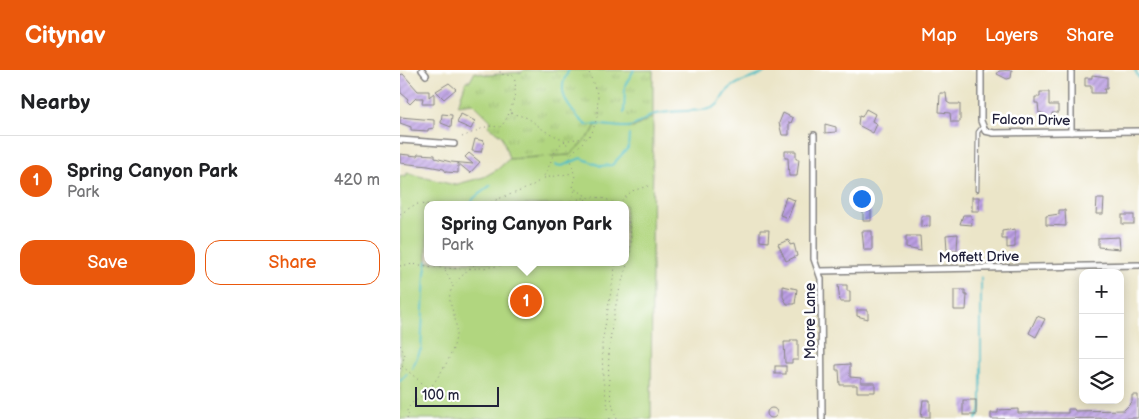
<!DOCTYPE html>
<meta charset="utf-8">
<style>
:root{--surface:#fff;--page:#f2f2f2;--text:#202124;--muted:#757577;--line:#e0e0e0;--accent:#ea580c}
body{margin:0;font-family:"Balsamiq Sans",sans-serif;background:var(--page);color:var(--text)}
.controls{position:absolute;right:15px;bottom:15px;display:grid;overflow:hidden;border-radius:10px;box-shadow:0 2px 12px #0003}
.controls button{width:45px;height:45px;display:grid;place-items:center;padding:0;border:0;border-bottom:1px solid var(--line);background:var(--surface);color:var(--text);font:25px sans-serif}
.scale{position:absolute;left:15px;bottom:12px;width:84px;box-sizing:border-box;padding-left:5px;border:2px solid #22223b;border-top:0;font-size:14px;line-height:18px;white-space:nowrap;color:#22223b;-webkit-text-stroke:4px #fff;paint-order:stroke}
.you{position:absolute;left:461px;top:128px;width:18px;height:18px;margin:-12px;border:4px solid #fff;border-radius:50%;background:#1a73e8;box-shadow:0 0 0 8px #1a73e833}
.badge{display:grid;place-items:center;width:32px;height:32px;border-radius:50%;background:var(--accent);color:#fff;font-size:16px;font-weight:700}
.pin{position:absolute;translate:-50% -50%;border:2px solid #fff;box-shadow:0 1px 5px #0006}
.popup{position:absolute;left:24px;top:131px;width:205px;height:65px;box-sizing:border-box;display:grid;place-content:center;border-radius:10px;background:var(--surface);filter:drop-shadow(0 1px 4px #0005);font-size:16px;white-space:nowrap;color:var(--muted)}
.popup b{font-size:19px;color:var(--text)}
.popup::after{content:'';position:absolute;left:50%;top:100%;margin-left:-10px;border:10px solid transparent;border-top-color:var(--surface)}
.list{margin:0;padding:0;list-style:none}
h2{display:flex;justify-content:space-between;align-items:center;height:65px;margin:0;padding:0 20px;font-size:21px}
h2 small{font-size:16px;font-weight:400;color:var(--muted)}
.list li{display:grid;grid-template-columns:32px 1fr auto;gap:15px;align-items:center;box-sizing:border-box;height:90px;padding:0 20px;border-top:1px solid var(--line)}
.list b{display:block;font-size:19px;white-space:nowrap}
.list p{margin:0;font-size:16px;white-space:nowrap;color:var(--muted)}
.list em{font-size:16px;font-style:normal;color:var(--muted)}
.actions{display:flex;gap:10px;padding:15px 20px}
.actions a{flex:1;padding:11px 0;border:1px solid var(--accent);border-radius:15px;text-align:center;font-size:18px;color:var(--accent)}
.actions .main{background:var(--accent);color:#fff}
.icon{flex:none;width:28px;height:28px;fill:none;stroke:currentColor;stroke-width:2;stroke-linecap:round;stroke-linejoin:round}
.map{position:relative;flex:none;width:739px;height:349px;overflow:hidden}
header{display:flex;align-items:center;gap:30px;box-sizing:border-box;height:70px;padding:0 25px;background:var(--accent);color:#fff}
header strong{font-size:24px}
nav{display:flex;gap:28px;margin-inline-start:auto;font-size:18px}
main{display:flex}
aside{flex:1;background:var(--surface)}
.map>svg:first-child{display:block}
.grass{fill:url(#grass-tufts);stroke:#6a7c5d}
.park{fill:#b1d67f;stroke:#6a7c5d;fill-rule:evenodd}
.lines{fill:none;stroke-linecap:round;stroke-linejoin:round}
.stream{stroke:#4fbec5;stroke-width:2}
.building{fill:url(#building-hatch)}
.lane-casing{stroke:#868482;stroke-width:5}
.street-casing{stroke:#868482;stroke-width:8}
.path{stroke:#868482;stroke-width:1;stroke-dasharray:1 4;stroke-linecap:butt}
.lane{stroke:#fff;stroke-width:2.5}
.street{stroke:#fff;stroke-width:5}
.labels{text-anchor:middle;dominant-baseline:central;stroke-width:5;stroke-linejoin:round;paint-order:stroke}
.street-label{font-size:14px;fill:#22223b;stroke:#fff}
</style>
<header>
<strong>Citynav</strong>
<nav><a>Map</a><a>Layers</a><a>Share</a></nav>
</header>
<main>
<aside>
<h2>Nearby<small></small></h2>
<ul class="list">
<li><span class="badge">1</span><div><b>Spring Canyon Park</b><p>Park</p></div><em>420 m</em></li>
</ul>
<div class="actions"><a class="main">Save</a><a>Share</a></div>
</aside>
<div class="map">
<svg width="739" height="349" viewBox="0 0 739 349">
<defs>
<pattern id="grass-tufts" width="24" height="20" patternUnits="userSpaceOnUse" patternTransform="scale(1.25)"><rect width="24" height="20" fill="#b1d67f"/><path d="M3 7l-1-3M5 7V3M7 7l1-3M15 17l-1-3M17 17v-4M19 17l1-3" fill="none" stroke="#98b76f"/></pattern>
<pattern id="building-hatch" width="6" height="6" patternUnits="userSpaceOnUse" patternTransform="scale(1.25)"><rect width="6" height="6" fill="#bc9fe4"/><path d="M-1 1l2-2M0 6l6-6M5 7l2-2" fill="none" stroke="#9881ba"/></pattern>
</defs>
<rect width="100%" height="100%" fill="#fff"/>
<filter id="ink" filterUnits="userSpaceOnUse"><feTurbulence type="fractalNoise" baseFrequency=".02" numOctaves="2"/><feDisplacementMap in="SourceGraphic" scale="10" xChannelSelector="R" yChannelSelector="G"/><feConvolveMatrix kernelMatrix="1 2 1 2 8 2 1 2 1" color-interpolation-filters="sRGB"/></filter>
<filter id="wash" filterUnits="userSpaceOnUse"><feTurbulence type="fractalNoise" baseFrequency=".0096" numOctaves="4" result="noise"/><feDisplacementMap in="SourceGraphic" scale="20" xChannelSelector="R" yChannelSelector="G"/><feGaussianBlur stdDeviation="1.12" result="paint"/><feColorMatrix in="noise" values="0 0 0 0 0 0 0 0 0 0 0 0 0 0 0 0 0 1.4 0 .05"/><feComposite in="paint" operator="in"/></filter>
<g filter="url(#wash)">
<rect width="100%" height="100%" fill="#ebe5c8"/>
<polygon class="grass" points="124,0 253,0 253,47 233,58 196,55 192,63 170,85 109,89 102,66 88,56 91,51 73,33 58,35 66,11 70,11 75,2 88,5 122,2"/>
<path class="park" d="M253 47 251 349H0V106L6 107 7 103 54 115 84 107 98 99 109 89 170 85 192 63 196 55 233 58ZM27 135H225V192H27Z"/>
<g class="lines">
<g class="stream">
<path d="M169 0C167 4 163 10 163 15 161 30 176 46 186 55 201 53 214 58 228 57 239 56 246 46 256 44 273 40 292 42 309 39 320 37 321 27 327 21 338 9 356 10 368 0"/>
<polyline points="735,0 739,8"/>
<polyline points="224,43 225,15 234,0"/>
<polyline points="156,95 162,96 181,88 201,96 212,95 228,78 229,65"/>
<polyline points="70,135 74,128 91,115"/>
<polyline points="12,298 21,279 25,203 27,191"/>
<polyline points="0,311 7,304"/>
<polyline points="576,349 580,342 581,337 581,207"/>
</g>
</g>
<g id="blocks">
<g class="building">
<polygon points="612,0 611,8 607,9 597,4 599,1"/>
<polygon points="3,4 18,21 29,21 29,27 34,23 34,34 22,34 23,28 16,28 10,34 7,31 8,29 1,23 0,17 0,5"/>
<polygon points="692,5 707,7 707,19 704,19 705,23 691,23 691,16 685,16 685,8 692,8"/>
<polygon points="49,13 56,19 44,29 36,21"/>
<polygon points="640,22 649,22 649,35 658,35 658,43 652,43 652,47 643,47 643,43 639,43 638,33 635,33 635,27 640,27"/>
<polygon points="540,23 546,23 547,32 550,34 560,34 560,52 551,52 550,43 539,42"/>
<polygon points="466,39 475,44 472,51 477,54 473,63 458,55 459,46 462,47"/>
<polygon points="383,43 393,48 391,53 389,52 389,65 382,65 379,53"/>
<polygon points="42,44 52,45 51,57 41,53"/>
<polygon points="61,44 75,51 71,59 57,53"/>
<polygon points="0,47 34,50 34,58 28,59 28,61 11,60 11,57 0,53"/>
<polygon points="425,54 436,57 436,62 425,63"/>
<polygon points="75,69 84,71 81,82 72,81"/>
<polygon points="385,81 396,81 396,89 399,89 397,106 389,106 388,88 385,88"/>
<polygon points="69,83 80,92 70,103 58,93 58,103 46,102 44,99 28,96 0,93 0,84 17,86 18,84 35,85 35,88 51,92 73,94 65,87"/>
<polygon points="386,127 395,130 388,148 380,145"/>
<rect x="572" y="127" width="7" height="14"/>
<polygon points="697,129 704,129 703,144 696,144"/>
<polygon points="463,140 471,141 471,151 463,151"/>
<polygon points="659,140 665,140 666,156 646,155 646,146 659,144"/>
<polygon points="563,145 571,145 572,155 560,154"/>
<rect x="722" y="145" width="12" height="9"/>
<polygon points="521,146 530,146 530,156 521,157"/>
<polygon points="615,159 615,177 607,178 607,169 602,169 602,161"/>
<polygon points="360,160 369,160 368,172 360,171"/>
<polygon points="462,161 472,161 472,180 464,180"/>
<polygon points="558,164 557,180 547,180 546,165"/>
<polygon points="506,166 520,166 521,181 506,178"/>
<polygon points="719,167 720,179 698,177 698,168"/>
<polygon points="389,170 390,175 394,174 397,186 386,191 378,174"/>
<polygon points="438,215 447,215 447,221 450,221 450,232 440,232"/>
<polygon points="383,216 397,219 395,234 387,234 383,227"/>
<polygon points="554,220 565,220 565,225 567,225 566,240 554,240"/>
<polygon points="457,240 468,240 468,249 457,246"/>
<polygon points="637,246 645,249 636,267 629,263"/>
<polygon points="391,270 398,270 398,290 392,290 392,293 385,293 384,272 391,272"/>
<polygon points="450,294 450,307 461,308 461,313 475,313 475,322 457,322 457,315 440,315 439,300 436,300 436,295"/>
<rect x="375" y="296" width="11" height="8"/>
<polygon points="732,325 738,325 738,348 591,349 591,343 598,343 598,340 618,339 618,343 668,343 668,339 674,339 675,341 724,340 732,332"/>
<polygon points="523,330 530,330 530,347 521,347"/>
<rect x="563" y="330" width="13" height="15"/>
<circle cx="372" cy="343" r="5"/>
</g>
</g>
</g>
<g filter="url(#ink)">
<use href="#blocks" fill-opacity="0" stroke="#868482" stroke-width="1"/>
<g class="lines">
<defs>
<polyline id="lane" points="577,120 578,62 582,57"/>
<g id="street">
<polyline points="22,0 26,5"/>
<polyline points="581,0 581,51 585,61 594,63 739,61"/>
<polyline points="671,0 671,62"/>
<polyline points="414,65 414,189 421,209 422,349"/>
<polyline points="0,70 54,74"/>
<polyline points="419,201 739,195"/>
</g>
</defs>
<use href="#lane" class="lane-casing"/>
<use href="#street" class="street-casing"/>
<g class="path">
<polyline points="111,43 128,48 145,61 166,71 169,84"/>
<path d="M62 67 88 56 100 57C110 49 120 16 113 6L100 4V0"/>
<polyline points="144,108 173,103"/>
<polyline points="171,131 175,120"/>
<polyline points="218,134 232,121 251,115"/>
<path d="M87 135C103 124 125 123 140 110 152 101 151 73 169 70 174 69 179 69 185 68"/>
<path d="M164 135C181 126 200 123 217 135"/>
<polyline points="187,135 184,124 173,118 175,108 170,85 192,63 197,47 198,26 188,0"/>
<polyline points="0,144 16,134 32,135"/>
<path d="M0 196C16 192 27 197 43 198 68 200 93 198 117 192"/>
<polyline points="38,197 41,192"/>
<polyline points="45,200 52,214"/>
<polyline points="0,275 5,285 0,299"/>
<polyline points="2,296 29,319"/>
<path d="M27 323C38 306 54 287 56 265 59 237 36 229 63 205 69 198 72 195 81 192"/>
<path d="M7 349 9 345 6 343C15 322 32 322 51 327"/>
<polyline points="210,349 203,310 202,274 216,192"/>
<path d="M217 349C203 314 209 266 217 230 223 201 240 174 225 144"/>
</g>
<use href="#lane" class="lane"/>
<use href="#street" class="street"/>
</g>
</g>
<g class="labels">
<g class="street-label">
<text transform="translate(631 50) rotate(1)">Falcon Drive</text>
<text transform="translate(579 187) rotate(-1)">Moffett Drive</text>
<text transform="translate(410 251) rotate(-90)">Moore Lane</text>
</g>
</g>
</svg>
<div class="controls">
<button>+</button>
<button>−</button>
<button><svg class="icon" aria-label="layers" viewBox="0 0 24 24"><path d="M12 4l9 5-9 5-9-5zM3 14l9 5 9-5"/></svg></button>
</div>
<div class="scale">100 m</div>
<div class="you"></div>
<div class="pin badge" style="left:126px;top:231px">1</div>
<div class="popup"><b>Spring Canyon Park</b>Park</div>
</div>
</main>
